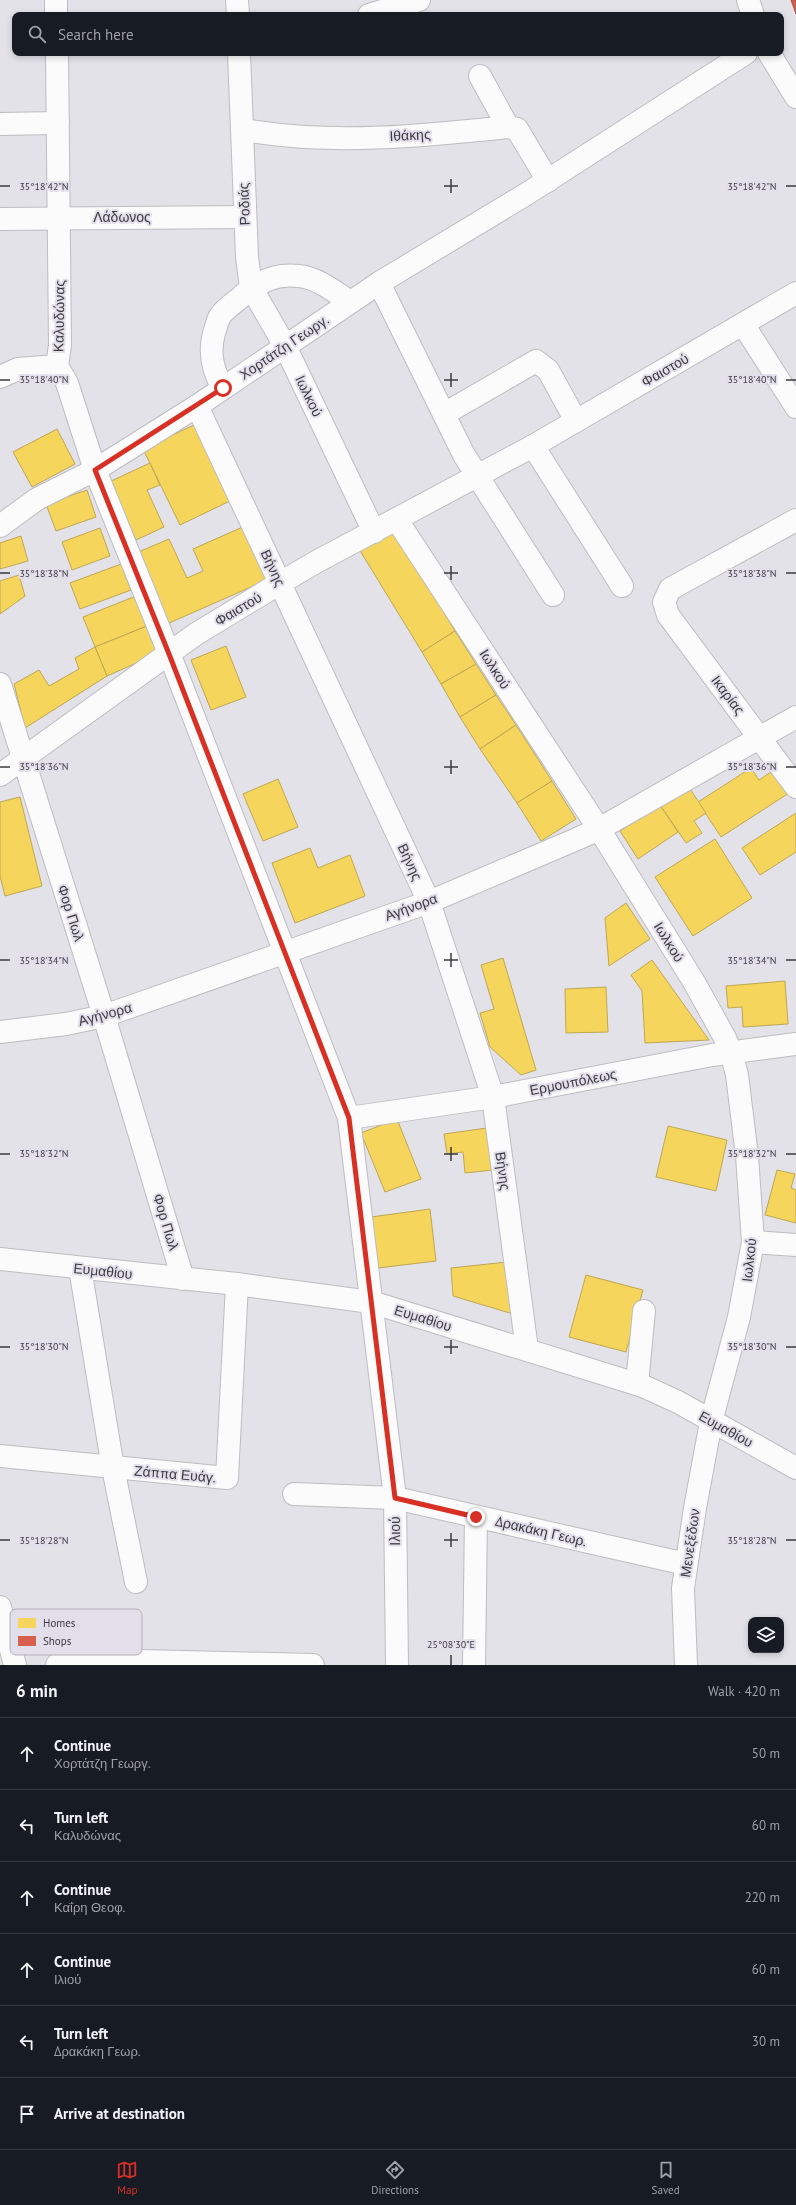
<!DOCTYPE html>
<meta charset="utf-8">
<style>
:root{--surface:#171b24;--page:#20242c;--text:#f1f3f6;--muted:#9ea1a6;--line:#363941;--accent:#d93025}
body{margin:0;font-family:"PT Sans",sans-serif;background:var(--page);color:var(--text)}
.controls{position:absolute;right:12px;bottom:12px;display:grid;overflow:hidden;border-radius:8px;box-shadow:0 2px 6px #0003}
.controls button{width:36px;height:36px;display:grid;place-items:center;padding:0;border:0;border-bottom:1px solid var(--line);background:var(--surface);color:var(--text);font:20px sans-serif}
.stop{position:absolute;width:12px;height:12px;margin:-9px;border:3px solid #d93025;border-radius:50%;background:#fff}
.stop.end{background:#d93025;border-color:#fff;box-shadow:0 1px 4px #0008}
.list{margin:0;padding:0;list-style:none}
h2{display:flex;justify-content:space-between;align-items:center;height:52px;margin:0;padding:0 16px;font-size:17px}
h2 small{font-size:13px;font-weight:400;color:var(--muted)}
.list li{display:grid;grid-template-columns:26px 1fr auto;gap:12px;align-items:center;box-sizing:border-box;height:72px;padding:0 16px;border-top:1px solid var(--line)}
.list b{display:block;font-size:15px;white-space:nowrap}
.list p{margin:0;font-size:13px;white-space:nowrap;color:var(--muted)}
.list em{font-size:13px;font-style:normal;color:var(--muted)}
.icon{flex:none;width:22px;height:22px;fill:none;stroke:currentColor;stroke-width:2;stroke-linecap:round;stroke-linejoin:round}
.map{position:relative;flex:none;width:796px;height:1665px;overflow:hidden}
.search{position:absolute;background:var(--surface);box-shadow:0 2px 6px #0003;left:12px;right:12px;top:12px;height:44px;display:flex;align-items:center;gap:10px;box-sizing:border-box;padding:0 14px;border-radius:8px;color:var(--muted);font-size:15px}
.sheet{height:484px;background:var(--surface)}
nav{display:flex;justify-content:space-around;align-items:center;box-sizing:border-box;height:56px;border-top:1px solid var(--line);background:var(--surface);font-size:11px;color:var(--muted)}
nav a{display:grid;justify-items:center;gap:2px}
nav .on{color:var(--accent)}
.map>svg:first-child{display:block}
.homes{fill:#f6d55c;stroke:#bea754}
.shops{fill:#d6604d;stroke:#a85549}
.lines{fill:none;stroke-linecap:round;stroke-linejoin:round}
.minor-casing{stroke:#bdbdc1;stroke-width:24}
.tertiary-casing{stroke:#bdbdc1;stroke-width:24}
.secondary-casing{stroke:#bdbdc1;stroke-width:24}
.minor{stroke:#fbfbfc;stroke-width:22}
.tertiary{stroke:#fbfbfc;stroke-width:22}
.secondary{stroke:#fbfbfc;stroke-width:22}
.route{stroke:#d93025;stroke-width:5}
.ticks{fill:none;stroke:#3c3b40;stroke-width:1.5}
.labels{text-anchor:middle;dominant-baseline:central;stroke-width:4;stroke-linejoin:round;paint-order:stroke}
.street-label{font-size:14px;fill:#3c3b40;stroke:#e2dfeb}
.key{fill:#e2dfeb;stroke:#b0aeb8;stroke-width:1}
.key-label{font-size:11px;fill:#3c3b40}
.ticks-label{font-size:10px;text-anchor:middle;fill:#3c3b40;stroke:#e2dfeb;stroke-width:4;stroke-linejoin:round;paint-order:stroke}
</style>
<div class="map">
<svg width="796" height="1665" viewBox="0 0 796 1665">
<rect width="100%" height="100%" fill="#e3e2e8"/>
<g class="homes">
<polygon points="196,424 232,500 180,525 143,449"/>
<polygon points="57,429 75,464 32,487 13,452"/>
<polygon points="150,463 160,485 147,490 164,527 136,540 109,482"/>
<polygon points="87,490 96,517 56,531 46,504"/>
<polygon points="245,526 269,579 167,624 136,553 169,539 187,578 203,571 193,549"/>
<polygon points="100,528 110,556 72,570 62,542"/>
<polygon points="394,529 455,631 422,652 359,549"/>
<polygon points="21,536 28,561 0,569 0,543"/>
<polygon points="121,564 131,590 80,609 70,583"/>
<polygon points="19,575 25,596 0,614 0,581"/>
<polygon points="136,596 147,626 95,647 83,617"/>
<polygon points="147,626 159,653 107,676 95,647"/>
<polygon points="455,631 476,664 441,684 422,652"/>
<polygon points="226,646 246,697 211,710 191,660"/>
<polygon points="95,647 107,676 25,728 14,684 39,670 49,686 79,669 75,658"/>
<polygon points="476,664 496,695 460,717 441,684"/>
<polygon points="496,695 516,725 480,749 460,717"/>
<polygon points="516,725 552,781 517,803 480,749"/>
<polygon points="751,768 759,780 774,770 789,793 721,837 698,802"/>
<polygon points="278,779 298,827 263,841 243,794"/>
<polygon points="552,781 576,819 541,841 517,803"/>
<polygon points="688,786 706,813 694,821 702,833 686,843 660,805"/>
<polygon points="20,797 42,886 5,896 0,876 0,802"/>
<polygon points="660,805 678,832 638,859 620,831"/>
<polygon points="796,813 796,852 760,875 742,848"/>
<polygon points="715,839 752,898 693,936 655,877"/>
<polygon points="310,848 318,868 350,855 365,896 295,923 272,863"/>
<polygon points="626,903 650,939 609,966 605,918"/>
<polygon points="503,958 536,1070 521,1075 490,1047 480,1013 494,1009 481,965"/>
<polygon points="652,960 709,1040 645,1043 642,991 631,975"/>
<polygon points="785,981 788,1024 743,1027 742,1007 728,1008 726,986"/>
<polygon points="606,987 608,1032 566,1033 565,989"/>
<polygon points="397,1119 421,1179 385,1192 361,1133"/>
<polygon points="668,1126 727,1140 716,1191 656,1177"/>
<polygon points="487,1128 493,1170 465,1173 463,1152 447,1154 444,1134"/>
<polygon points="777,1170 795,1174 791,1188 796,1190 796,1223 765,1215"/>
<polygon points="430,1209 436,1261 378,1268 371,1217"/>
<polygon points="507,1262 513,1314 453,1296 451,1268"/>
<polygon points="586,1275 643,1290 626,1352 569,1337"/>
</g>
<polygon class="shops" points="791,0 796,0 796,14"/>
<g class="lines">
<defs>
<g id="minor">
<polyline points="56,0 56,15"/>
<polyline points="237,0 238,15"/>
<polyline points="369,15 419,0"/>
<polyline points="57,53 60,345 57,366 67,383 95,470 169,653 349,1118 395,1498 397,1665"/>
<polyline points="239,53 247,257 251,287 285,346 374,532"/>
<polyline points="480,76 508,127"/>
<polyline points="0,124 58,123"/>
<path d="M242 130C263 133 284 136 305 137 373 141 441 134 508 127L517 129 548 181"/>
<polyline points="0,219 245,217"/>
<polyline points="379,283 464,455 553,595"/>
<polyline points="743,324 796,407"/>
<polyline points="0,377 18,369 57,366"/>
<path d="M223 388C211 368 208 349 216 327 217 323 218 319 220 316 225 309 234 303 241 297 257 282 276 273 299 276 318 278 335 292 350 302"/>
<polyline points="197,406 429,902 493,1097 527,1349"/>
<polyline points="444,414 536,361 548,370 576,421"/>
<polyline points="533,446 622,586"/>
<polyline points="397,520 599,829 694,982 725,1038 731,1052 737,1075 747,1156 753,1242 739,1317 711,1422 695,1508 683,1588 686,1665"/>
<polyline points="796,520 670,589 664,602 668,615 796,787"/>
<polyline points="0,526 37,499 95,470 197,406 379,283 528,193 746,53"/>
<polyline points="0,684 104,1016 183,1279"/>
<polyline points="0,775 196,634 280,583 316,562 533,446 796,293"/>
<polyline points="0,1032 66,1024 104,1016 429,902 577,839 599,829 796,717"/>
<polyline points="349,1118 493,1097 712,1055 796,1044"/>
<polyline points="753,1242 796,1245"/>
<polyline points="80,1268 113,1468 136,1582"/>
<polyline points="637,1384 644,1311"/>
<polyline points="0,1456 227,1478 237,1284"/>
<polyline points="294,1494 395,1498 686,1564"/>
<polyline points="57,1665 141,1661 313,1665"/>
<polyline points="474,1665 476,1517"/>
</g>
<g id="tertiary">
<polyline points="0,1259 237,1284 371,1302 643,1386 678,1402 796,1468"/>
<polyline points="0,1607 15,1665"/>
</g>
<g id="secondary">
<polyline points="748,0 753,15"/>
<polyline points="769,53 796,97"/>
</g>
</defs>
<use href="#minor" class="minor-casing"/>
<use href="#tertiary" class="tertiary-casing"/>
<use href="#secondary" class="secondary-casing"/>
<use href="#minor" class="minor"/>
<use href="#tertiary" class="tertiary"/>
<use href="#secondary" class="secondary"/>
</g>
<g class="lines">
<polyline class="route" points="223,388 95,470 169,654 349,1118 395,1498 476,1517"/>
</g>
<path class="ticks" d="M451 179V193M0 186H10M444 186H458M786 186H796M451 373V387M0 380H10M444 380H458M786 380H796M451 566V580M0 573H10M444 573H458M786 573H796M451 760V774M0 767H10M444 767H458M786 767H796M451 953V967M0 960H10M444 960H458M786 960H796M451 1147V1161M0 1154H10M444 1154H458M786 1154H796M451 1340V1354M0 1347H10M444 1347H458M786 1347H796M451 1533V1547M0 1540H10M444 1540H458M786 1540H796M451 1655V1665"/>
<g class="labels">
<g class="street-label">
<text transform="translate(410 135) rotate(-3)">Ιθάκης</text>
<text transform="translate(244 204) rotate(-92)">Ροδιάς</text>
<text x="122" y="217">Λάδωνος</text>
<text transform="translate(59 316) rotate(-89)">Καλυδώνας</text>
<text transform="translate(284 347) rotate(-34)">Χορτάτζη Γεωργ.</text>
<text transform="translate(665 370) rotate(-30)">Φαιστού</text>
<text transform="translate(309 396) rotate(64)">Ιωλκού</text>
<text transform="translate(273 568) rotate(65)">Βήνης</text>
<text transform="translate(238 609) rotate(-31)">Φαιστού</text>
<text transform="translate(495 669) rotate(57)">Ιωλκού</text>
<text transform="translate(728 695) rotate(53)">Ικαρίας</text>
<text transform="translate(410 862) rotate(65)">Βήνης</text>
<text transform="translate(411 907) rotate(-20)">Αγήνορα</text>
<text transform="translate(71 913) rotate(72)">Φορ Πωλ</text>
<text transform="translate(669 942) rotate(58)">Ιωλκού</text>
<text transform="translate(105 1014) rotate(-15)">Αγήνορα</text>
<text transform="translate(573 1082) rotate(-11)">Ερμουπόλεως</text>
<text transform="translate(503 1171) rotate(82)">Βήνης</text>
<text transform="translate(166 1222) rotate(73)">Φορ Πωλ</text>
<text transform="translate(749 1260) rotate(-84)">Ιωλκού</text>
<text transform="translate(103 1271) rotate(6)">Ευμαθίου</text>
<text transform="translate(423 1318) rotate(17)">Ευμαθίου</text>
<text transform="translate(726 1429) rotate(29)">Ευμαθίου</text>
<text transform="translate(175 1474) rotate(5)">Ζάππα Ευάγ.</text>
<text transform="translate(395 1531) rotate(-90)">Ιλιού</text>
<text transform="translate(541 1531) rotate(13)">Δρακάκη Γεωρ.</text>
<text transform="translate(690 1543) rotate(-82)">Μενεξέδων</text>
</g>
</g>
<rect x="10" y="1609" width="132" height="46" rx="6" class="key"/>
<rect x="18" y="1618" width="18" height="10" fill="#f6d55c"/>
<rect x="18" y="1636" width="18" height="10" fill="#d6604d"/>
<g class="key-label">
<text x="43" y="1627">Homes</text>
<text x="43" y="1645">Shops</text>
</g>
<g class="ticks-label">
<text x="44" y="190">35°18'42"N</text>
<text x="752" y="190">35°18'42"N</text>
<text x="44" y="383">35°18'40"N</text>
<text x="752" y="383">35°18'40"N</text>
<text x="44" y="577">35°18'38"N</text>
<text x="752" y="577">35°18'38"N</text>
<text x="44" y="770">35°18'36"N</text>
<text x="752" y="770">35°18'36"N</text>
<text x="44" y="964">35°18'34"N</text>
<text x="752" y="964">35°18'34"N</text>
<text x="44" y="1157">35°18'32"N</text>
<text x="752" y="1157">35°18'32"N</text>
<text x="44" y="1350">35°18'30"N</text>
<text x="752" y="1350">35°18'30"N</text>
<text x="44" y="1544">35°18'28"N</text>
<text x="752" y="1544">35°18'28"N</text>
<text x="451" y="1648">25°08'30"E</text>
</g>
</svg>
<div class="controls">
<button><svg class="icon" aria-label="layers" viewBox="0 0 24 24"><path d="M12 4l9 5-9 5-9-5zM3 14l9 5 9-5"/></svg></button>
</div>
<div class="stop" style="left:223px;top:388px"></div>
<div class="stop end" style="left:476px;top:1517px"></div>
<div class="search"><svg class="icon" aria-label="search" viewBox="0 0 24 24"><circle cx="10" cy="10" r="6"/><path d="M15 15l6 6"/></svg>Search here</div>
</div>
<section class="sheet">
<h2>6 min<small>Walk · 420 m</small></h2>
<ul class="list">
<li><svg class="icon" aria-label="ahead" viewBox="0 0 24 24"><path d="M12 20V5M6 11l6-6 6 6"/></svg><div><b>Continue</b><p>Χορτάτζη Γεωργ.</p></div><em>50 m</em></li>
<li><svg class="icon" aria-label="left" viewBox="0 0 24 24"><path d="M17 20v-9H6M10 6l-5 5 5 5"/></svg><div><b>Turn left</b><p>Καλυδώνας</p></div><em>60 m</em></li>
<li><svg class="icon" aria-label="ahead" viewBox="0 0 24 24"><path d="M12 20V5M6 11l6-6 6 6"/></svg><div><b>Continue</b><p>Καΐρη Θεοφ.</p></div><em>220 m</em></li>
<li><svg class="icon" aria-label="ahead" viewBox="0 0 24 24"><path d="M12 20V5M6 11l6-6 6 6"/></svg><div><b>Continue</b><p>Ιλιού</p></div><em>60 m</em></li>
<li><svg class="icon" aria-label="left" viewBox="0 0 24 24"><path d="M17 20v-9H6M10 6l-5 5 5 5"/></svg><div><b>Turn left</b><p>Δρακάκη Γεωρ.</p></div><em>30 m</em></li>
<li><svg class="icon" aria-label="arrive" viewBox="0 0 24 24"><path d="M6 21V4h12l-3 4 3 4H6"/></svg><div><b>Arrive at destination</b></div></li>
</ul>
</section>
<nav>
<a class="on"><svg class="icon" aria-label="map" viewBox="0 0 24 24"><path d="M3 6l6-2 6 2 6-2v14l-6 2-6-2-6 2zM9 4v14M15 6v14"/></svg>Map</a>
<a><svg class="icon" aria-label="directions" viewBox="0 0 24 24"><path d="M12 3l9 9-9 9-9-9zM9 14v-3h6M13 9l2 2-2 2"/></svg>Directions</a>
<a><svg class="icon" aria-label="saved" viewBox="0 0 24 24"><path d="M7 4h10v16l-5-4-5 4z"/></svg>Saved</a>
</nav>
